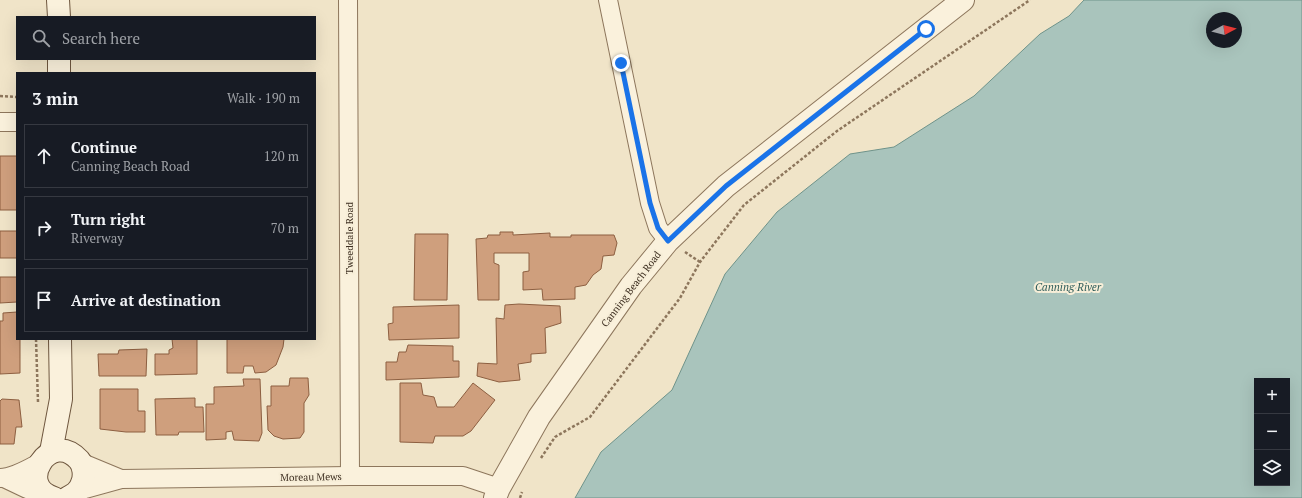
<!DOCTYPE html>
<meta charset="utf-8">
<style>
:root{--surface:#171b24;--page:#242831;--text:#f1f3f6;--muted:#9ea1a6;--line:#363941}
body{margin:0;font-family:"PT Serif",serif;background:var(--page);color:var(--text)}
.controls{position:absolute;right:12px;bottom:12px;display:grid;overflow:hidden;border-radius:0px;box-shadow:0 4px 16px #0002}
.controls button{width:36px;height:36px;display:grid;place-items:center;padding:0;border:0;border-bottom:1px solid var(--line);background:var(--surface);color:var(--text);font:20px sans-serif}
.compass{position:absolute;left:1206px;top:12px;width:36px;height:36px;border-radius:50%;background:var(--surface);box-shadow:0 4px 16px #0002;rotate:83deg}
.stop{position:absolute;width:12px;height:12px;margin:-9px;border:3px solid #1a73e8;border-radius:50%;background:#fff}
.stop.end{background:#1a73e8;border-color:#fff;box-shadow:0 1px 4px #0008}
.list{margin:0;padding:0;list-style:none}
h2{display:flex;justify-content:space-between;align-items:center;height:52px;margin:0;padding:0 16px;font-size:17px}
h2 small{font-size:13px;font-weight:400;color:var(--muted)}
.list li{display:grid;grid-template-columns:26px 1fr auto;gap:12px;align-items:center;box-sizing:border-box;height:64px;margin:0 8px 8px;padding:0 8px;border:1px solid var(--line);border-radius:0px}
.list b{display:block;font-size:15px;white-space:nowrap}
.list p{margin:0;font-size:13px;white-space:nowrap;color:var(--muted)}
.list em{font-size:13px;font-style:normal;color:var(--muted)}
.icon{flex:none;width:22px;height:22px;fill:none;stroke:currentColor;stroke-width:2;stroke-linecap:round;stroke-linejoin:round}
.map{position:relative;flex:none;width:1302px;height:498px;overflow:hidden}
.search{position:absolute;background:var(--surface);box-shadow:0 4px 16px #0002;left:16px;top:16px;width:300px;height:44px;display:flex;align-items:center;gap:10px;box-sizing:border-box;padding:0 14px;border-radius:0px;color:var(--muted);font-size:15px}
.panel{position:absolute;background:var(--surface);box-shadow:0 4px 16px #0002;left:16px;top:72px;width:300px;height:268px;border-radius:0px}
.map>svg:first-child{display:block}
.water{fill:#a9c4bc;stroke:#6f938a;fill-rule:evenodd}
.building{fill:#cf9f7d;stroke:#8d5f41}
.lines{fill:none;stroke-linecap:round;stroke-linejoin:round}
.minor-casing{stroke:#8d765c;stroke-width:20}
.tertiary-casing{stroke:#8d765c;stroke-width:24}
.secondary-casing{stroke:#6f573f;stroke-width:24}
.path{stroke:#8d765c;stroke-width:2.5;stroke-dasharray:3 2;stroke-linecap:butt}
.minor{stroke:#faf1dc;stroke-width:18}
.tertiary{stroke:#faf1dc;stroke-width:22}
.secondary{stroke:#faf1dc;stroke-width:22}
.route{stroke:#1a73e8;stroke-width:5}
.labels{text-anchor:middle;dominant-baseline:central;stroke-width:4;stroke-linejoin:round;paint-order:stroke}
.street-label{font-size:10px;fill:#3d2e20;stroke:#f7eed8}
.water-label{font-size:11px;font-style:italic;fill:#2f5d5a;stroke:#f7eed8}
</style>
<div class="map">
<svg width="1302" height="498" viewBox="0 0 1302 498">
<rect width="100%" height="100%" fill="#f0e4c8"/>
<path class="water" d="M1084 0H1302V498H575L601 452 672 390 725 274 777 212 850 154 894 147 974 96 1040 34 1069 16ZM1212 18H1236V42H1212ZM1257 381H1287V483H1257Z"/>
<g class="building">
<rect x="0" y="156" width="17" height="54"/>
<rect x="0" y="231" width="17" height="27"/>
<polygon points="500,232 513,232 513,235 550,233 550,237 571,237 571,235 614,235 617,243 614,255 603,256 601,269 593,275 586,285 575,287 575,299 543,300 542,289 523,290 523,272 529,271 529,253 494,253 494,263 499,265 499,300 478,300 476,239 487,238 488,235 500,235"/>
<polygon points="415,234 448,234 447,300 414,300"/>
<polygon points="0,277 17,277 17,302 0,303"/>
<polygon points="519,304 560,306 561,323 545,328 546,353 531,354 531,362 518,364 520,380 499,382 477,376 478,363 497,364 496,318 504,319 505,305"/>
<polygon points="459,305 459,338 389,340 388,324 393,323 393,307"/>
<polygon points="17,312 17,339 20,339 20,373 0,374 0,321 3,321 3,313"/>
<polygon points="172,339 197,339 197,374 155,375 155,354 169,354 169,350 173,348"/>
<polygon points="227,339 284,339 283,347 276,365 266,372 255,373 253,366 244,366 243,373 227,373"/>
<polygon points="408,345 453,346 453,361 459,361 459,377 386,380 386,362 397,362 399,352 406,352"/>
<polygon points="147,349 146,376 99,376 98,354 118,354 119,350"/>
<polygon points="290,378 308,378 309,395 304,403 304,432 300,438 283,439 274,436 268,430 267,406 271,406 271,386 289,386"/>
<polygon points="243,379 260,379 262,433 259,441 234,440 232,431 226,432 226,439 206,440 206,404 214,404 214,387 244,386"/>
<polygon points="400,383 421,383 423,395 434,397 437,407 454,407 473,383 495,400 471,431 463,436 435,436 433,443 400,442"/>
<polygon points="100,389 138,389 138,411 145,411 145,432 126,432 100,429"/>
<polygon points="195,398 195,407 203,407 204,432 179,432 178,435 156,435 155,399"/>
<polygon points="2,399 19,400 22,427 16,427 14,444 0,444 0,401"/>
</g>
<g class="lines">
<defs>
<g id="minor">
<polyline points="348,0 350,476"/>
<polyline points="608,0 650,203 658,228 668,241"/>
<polyline points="0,122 17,122"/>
<polyline points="80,462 121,479"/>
<path d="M0 478C13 478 28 469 39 463"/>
<polyline points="4,478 27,489 44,493"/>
<polyline points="78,491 121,479 350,476 463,476 499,488"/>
</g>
<polyline id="tertiary" points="495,498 499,488 539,417 631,286 668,241 726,186 963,0"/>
<g id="secondary">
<polyline points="58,0 59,17"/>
<polyline points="59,59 59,73"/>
<polyline points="51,452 61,399 60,339"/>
<path d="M54 498C14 486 50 428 79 460 84 466 85 476 82 483 80 491 74 495 67 498"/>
</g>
</defs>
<use href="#minor" class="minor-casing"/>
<use href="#tertiary" class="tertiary-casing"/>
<use href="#secondary" class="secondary-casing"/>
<g class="path">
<polyline points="0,96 17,97"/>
<polyline points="685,252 700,262"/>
<polyline points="36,339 38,402"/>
<polyline points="541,458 555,437 590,417 680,298 700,262 744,205 837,131 1030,0"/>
<polyline points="520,498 522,492"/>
</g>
<use href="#minor" class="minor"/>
<use href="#tertiary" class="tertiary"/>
<use href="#secondary" class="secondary"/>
</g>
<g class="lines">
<polyline class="route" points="621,63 650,203 658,228 668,241 726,186 926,29"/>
</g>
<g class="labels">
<g class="street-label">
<text transform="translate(349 238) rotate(-90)">Tweeddale Road</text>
<text transform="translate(631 289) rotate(-53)">Canning Beach Road</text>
<text transform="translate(311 477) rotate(-1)">Moreau Mews</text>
</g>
<g class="water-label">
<text x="1068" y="287">Canning River</text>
</g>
</g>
</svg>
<div class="controls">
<button>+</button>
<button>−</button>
<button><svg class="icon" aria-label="layers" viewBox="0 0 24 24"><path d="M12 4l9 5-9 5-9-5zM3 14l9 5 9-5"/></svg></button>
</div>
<svg class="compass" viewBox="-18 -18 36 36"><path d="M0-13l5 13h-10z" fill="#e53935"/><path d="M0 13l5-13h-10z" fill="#9ea1a6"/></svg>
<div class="stop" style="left:926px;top:29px"></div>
<div class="stop end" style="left:621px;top:63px"></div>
<div class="search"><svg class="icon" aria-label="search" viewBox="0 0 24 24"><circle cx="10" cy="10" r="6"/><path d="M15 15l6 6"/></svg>Search here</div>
<section class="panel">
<h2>3 min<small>Walk · 190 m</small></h2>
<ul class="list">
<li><svg class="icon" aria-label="ahead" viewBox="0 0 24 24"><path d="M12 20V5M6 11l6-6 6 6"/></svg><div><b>Continue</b><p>Canning Beach Road</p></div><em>120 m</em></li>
<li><svg class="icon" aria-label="right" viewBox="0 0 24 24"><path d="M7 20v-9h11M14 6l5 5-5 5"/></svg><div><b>Turn right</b><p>Riverway</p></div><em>70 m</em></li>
<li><svg class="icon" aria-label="arrive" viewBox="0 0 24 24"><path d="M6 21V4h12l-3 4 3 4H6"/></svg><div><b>Arrive at destination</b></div></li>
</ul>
</section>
</div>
